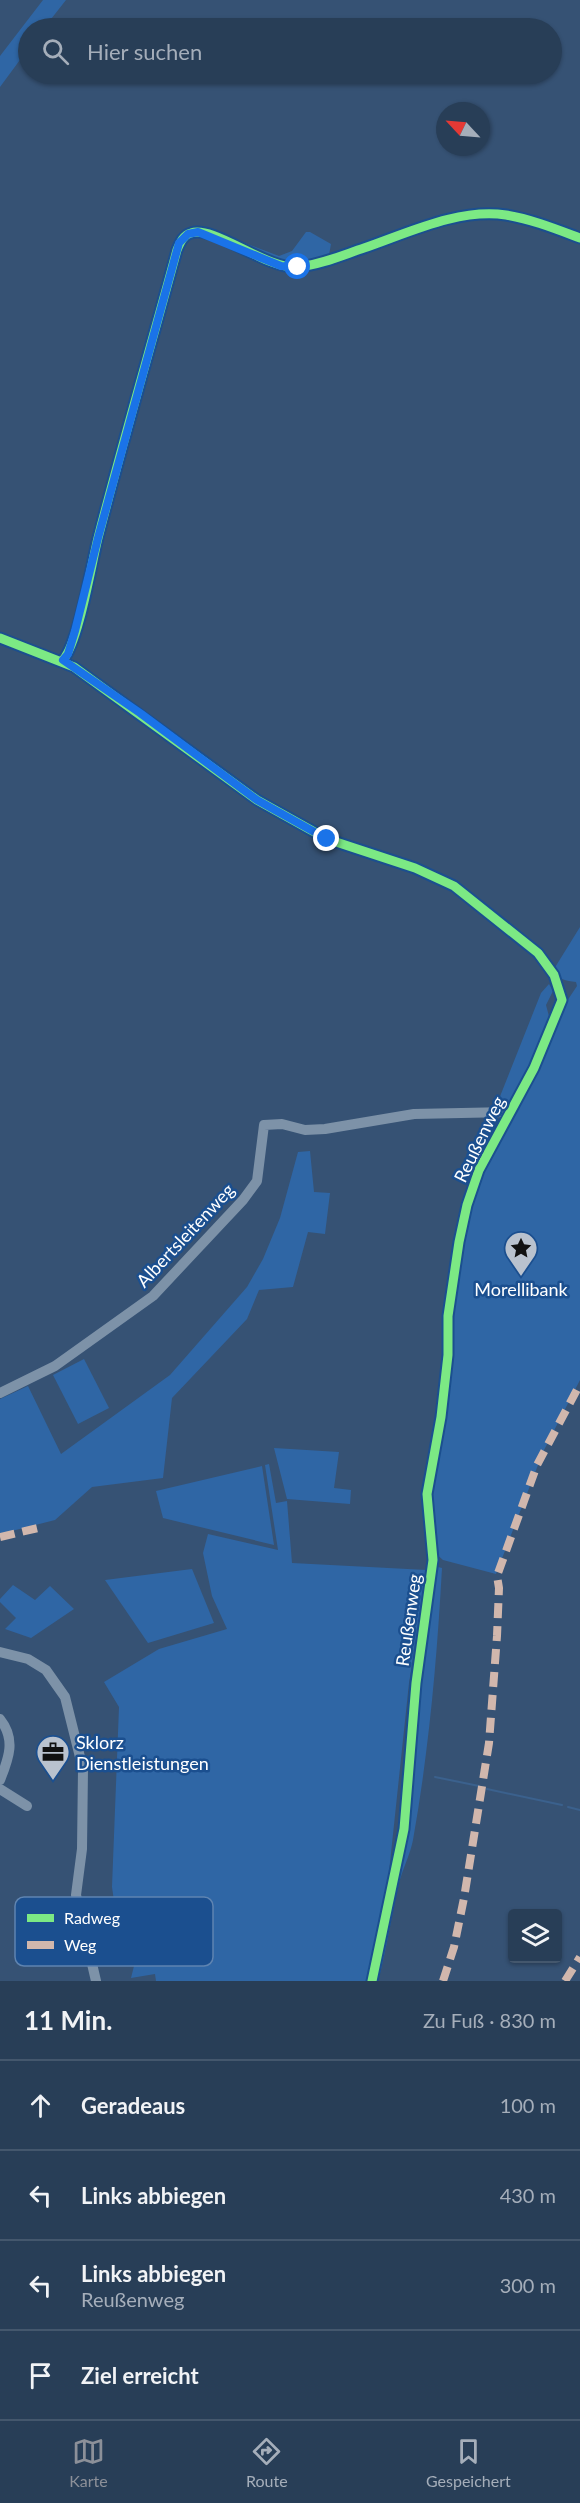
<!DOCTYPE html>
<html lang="de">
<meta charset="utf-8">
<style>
:root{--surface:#283e57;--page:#344961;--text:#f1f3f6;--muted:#a5aeba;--line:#44576d;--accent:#8c9099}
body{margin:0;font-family:Lato,sans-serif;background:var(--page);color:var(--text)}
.controls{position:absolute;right:18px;bottom:18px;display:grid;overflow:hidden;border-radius:6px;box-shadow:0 2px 4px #0004}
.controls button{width:54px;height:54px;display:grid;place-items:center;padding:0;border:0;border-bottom:2px solid var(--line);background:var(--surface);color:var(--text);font:30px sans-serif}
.compass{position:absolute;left:436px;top:102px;width:54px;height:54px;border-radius:50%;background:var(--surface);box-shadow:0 2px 4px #0004;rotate:296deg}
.stop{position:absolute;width:18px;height:18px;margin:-14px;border:4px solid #1a73e8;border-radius:50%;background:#fff}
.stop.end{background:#1a73e8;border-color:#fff;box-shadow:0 2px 6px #0008}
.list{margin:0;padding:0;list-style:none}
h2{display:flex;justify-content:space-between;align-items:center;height:78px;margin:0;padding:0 24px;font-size:26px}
h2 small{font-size:20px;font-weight:400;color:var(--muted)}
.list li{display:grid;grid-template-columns:39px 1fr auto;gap:18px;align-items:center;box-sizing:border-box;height:90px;padding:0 24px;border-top:2px solid var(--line)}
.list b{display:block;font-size:22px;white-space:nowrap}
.list p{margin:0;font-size:20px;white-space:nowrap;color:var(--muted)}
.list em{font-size:20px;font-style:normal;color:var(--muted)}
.icon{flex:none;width:33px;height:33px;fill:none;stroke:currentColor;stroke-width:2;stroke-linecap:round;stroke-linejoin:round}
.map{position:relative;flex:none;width:580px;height:1981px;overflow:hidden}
.search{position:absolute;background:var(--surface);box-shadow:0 2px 4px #0004;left:18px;right:18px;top:18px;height:66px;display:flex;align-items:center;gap:15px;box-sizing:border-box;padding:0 21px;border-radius:33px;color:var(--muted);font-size:22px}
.sheet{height:438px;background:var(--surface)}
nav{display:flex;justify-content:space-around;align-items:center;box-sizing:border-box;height:84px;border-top:2px solid var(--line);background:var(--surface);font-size:16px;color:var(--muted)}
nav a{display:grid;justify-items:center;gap:3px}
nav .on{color:var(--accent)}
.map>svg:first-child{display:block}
.green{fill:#2f66a5}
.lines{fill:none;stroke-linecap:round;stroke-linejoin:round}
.stream{stroke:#3b618d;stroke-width:2}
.minor{stroke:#7d92a8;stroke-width:10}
.quiet{stroke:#d1b7ad;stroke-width:8;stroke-dasharray:15 8;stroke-linecap:butt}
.cycleway-casing{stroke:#1b4f8f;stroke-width:13}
.cycleway{stroke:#7ce984;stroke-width:9}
.route{stroke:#1a73e8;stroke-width:8}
.labels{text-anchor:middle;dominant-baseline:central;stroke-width:5;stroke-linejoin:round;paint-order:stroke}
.street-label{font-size:18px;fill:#fff;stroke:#1b4f8f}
.poi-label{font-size:18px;fill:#fff;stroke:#1b4f8f}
.key{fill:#1b4f8f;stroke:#5f84b1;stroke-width:1.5}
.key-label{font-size:16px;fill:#fff}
</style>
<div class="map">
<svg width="580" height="1981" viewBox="0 0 580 1981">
<rect width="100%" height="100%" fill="#365274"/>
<g class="green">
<polygon points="43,0 66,0 44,28 28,28 28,49 0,87 0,56"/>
<polygon points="203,227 279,256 292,251 306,232 310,232 331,244 329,255 309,262 289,264"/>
<path d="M580 927V1380L543 1452 496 1574 443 1560 433 1551 430 1513 451 1317 469 1209 491 1153 565 1004 577 986 576 982C566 981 558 980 554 969Z"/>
<polygon points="549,984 553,991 546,1005 550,1020 528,1072 506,1110 497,1104 541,993"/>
<polygon points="310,1151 314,1192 330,1193 325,1234 308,1232 293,1287 259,1290 247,1319 172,1398 163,1478 92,1487 55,1520 0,1534 0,1399 28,1386 61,1454 170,1375 247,1287 263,1259 280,1218 298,1152"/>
<polygon points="84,1359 109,1408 78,1424 53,1375"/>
<polygon points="274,1448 339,1452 334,1488 351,1490 350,1504 287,1499"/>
<polygon points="269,1464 276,1503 287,1501 292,1563 427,1570 409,1683 389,1872 368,1981 156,1981 155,1974 131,1978 135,1962 134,1942 120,1943 112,1887 119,1707 104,1682 159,1649 227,1629 212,1596 203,1553 208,1534 278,1550 265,1465"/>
<polygon points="262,1466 274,1545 163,1518 156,1491"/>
<path d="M434 1566 442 1568C437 1659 429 1750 413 1840 410 1855 403 1868 399 1883 391 1916 387 1949 378 1981H374L408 1829 418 1700Z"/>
<polygon points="192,1569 214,1623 148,1643 105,1580"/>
<polygon points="13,1585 35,1600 50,1586 74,1609 31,1638 5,1629 16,1618 0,1602 0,1599"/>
</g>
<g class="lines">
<g class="stream">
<polyline points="435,1777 479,1786"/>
<polyline points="487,1789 562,1805"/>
<polyline points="568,1807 580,1810"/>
</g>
<g class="minor">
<polyline points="0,638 74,667 257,800 327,839 415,868 454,886 538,953 554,975 562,1000 534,1068 479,1170 467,1205 459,1242 448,1316 448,1355 441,1417 427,1494 433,1560 416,1683 404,1829 372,1981"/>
<path d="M63 660C79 641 91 566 98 538 123 441 151 346 177 250 180 243 183 235 191 233 214 225 267 270 298 267 320 265 343 255 364 248 408 233 458 208 506 215 531 219 556 229 580 238"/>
<polyline points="0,1393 55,1366 153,1296 243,1200 257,1181 264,1125 282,1124 305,1130 325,1129 414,1114 509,1112"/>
<polyline points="0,1652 28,1659 46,1670 65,1697 83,1769 82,1849 76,1895 96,1981"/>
<path d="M0 1719C16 1739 9 1758 0 1780"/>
<polyline points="0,1789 27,1806"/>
</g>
<g class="quiet">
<polyline points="0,1537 38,1528"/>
<polyline points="443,1981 454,1947 464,1898 489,1743 497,1636 499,1588 497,1576 537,1465 580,1384"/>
<polyline points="565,1981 580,1957"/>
</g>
<defs>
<g id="cycleway">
<polyline points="0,638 74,667 257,800 327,839 415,868 454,886 538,953 554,975 562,1000 534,1068 479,1170 467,1205 459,1242 448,1316 448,1355 441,1417 427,1494 433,1560 416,1683 404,1829 372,1981"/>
<path d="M63 660C79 641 91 566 98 538 123 441 151 346 177 250 180 243 183 235 191 233 214 225 267 270 298 267 320 265 343 255 364 248 408 233 458 208 506 215 531 219 556 229 580 238"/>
</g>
</defs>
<use href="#cycleway" class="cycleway-casing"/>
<use href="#cycleway" class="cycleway"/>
</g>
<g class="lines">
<polyline class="route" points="298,267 281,266 198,232 188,234 179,243 98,538 75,631 68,654 63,660 140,713 257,800 327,839"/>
</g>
<defs>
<symbol id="sight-pin" viewBox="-11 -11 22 30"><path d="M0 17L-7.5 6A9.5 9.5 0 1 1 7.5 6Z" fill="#b9c2ce" stroke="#1b4f8f"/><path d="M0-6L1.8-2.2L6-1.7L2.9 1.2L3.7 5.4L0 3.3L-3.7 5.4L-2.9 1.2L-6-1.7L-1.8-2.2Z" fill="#111"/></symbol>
<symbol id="office-pin" viewBox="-11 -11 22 30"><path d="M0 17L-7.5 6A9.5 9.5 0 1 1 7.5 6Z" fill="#b9c2ce" stroke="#1b4f8f"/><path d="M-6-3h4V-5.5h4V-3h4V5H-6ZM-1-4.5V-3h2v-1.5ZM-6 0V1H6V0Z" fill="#111"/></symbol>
</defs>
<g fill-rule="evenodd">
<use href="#sight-pin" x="502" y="1229" width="38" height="52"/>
<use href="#office-pin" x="34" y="1733" width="38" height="52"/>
</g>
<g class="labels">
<g class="street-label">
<text transform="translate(479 1139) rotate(-64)">Reußenweg</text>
<text transform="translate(185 1235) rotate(-47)">Albertsleitenweg</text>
<text transform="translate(408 1620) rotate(-82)">Reußenweg</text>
</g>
<g class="poi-label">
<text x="521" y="1289">Morellibank</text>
<text x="76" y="1742" text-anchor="start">Sklorz<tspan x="76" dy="21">Dienstleistungen</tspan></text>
</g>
</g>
<rect x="15" y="1897" width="198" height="69" rx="9" class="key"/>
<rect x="27" y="1914" width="27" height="8" fill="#7ce984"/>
<rect x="27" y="1941" width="27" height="8" fill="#d1b7ad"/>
<g class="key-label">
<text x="64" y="1924">Radweg</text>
<text x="64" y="1951">Weg</text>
</g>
</svg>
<div class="controls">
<button><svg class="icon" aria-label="layers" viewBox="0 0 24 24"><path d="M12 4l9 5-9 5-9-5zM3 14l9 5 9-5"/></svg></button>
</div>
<svg class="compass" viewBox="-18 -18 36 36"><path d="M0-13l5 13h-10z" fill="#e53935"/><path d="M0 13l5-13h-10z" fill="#a5aeba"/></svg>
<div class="stop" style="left:298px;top:267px"></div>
<div class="stop end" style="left:327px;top:839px"></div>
<div class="search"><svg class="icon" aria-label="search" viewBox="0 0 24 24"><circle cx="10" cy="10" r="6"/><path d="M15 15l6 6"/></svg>Hier suchen</div>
</div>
<section class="sheet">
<h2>11 Min.<small>Zu Fuß · 830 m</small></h2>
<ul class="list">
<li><svg class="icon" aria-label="ahead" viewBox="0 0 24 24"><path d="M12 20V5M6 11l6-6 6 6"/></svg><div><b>Geradeaus</b></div><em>100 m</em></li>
<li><svg class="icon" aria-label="left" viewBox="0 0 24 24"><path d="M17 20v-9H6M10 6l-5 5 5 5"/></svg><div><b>Links abbiegen</b></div><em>430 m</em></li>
<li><svg class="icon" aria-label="left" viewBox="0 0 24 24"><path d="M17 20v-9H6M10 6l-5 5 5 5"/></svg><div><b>Links abbiegen</b><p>Reußenweg</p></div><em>300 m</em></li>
<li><svg class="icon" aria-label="arrive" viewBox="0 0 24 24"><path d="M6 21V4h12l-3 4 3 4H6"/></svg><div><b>Ziel erreicht</b></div></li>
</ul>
</section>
<nav>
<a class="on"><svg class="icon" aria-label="map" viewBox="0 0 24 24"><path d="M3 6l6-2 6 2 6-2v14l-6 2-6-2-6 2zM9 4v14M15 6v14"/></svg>Karte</a>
<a><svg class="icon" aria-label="directions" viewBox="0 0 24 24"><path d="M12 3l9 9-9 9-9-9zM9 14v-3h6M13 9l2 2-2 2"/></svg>Route</a>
<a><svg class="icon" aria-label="saved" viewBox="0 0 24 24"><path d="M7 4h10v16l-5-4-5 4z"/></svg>Gespeichert</a>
</nav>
